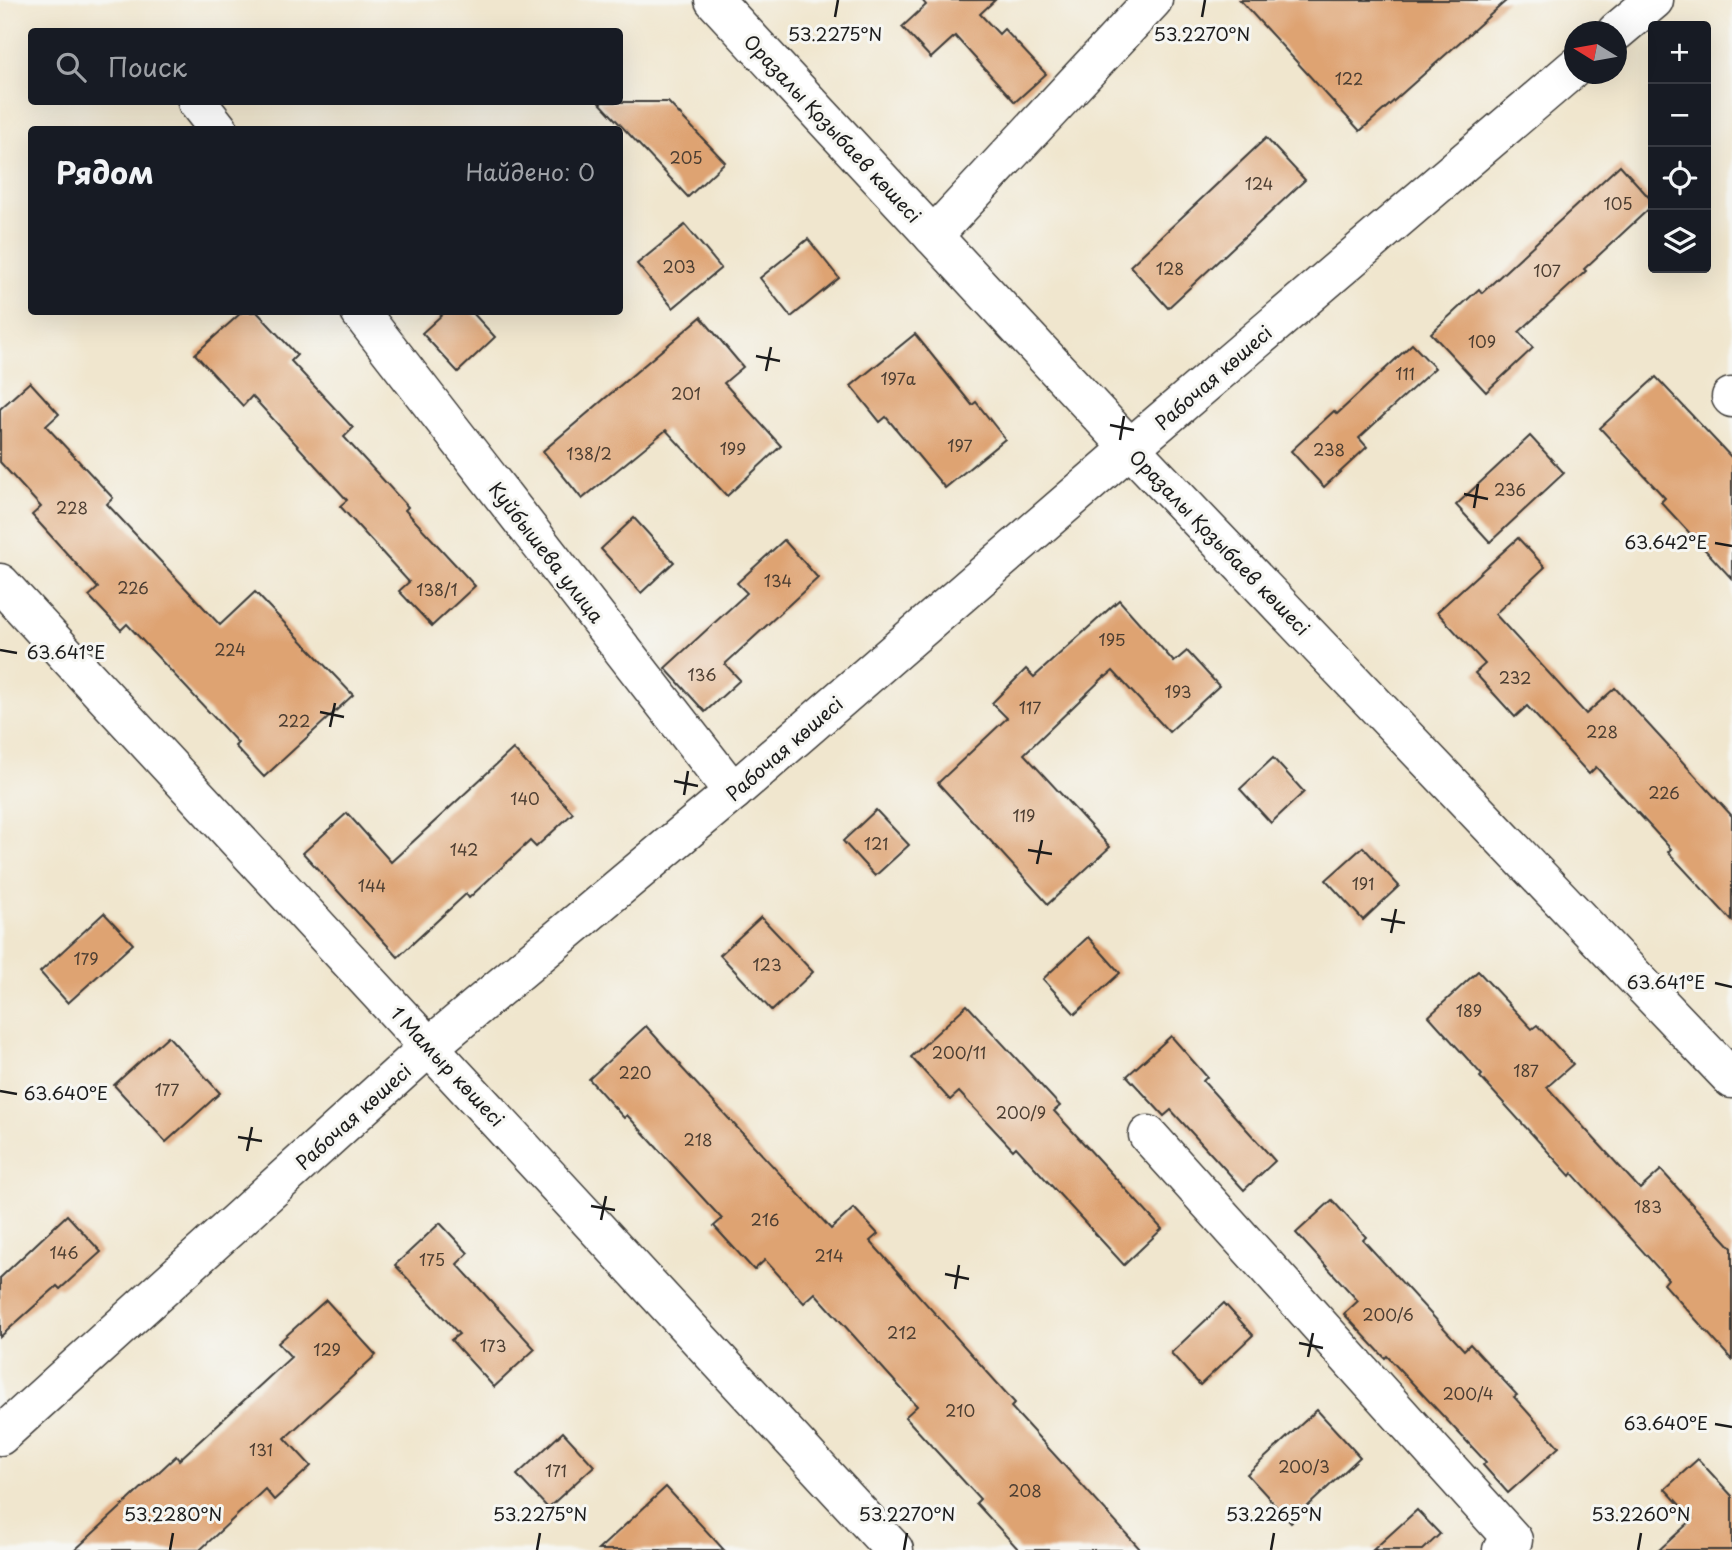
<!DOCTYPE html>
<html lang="ru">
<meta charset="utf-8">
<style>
:root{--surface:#171b24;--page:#242831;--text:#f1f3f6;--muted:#9ea1a6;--line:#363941}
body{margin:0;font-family:"Playpen Sans",sans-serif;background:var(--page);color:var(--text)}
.controls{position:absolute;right:21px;top:21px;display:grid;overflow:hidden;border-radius:7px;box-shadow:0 7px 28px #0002}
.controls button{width:63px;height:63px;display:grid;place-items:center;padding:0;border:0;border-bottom:2px solid var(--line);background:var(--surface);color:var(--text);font:35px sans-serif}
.compass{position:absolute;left:1564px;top:21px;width:63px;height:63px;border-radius:50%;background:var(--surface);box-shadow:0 7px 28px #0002;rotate:281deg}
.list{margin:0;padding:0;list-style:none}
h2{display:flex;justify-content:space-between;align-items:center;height:91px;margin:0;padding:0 28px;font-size:30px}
h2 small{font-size:23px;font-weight:400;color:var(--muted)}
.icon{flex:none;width:38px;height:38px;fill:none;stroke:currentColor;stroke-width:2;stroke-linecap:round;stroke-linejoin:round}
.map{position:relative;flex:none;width:1732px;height:1550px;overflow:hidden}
.search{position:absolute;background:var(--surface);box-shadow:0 7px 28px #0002;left:28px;top:28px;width:595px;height:77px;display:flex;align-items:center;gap:18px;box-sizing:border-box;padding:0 24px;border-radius:7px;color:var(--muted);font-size:26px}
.panel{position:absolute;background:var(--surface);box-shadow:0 7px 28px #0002;left:28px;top:126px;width:595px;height:189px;border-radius:7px}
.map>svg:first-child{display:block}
.building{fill:#dea372}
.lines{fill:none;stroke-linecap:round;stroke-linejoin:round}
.minor-casing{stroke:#3c3a37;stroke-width:41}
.minor{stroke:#fff;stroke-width:38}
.ticks{fill:none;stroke:#1c1c1c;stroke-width:2.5}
.labels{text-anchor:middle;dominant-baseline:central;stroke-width:6;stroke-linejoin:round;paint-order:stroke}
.number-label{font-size:16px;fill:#4c3e32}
.street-label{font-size:19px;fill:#1c1c1c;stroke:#f6f6f2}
.ticks-label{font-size:18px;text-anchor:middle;fill:#1c1c1c;stroke:#f6f6f2;stroke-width:6;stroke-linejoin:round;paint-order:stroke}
</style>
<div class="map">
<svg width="1732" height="1550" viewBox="0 0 1732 1550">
<rect width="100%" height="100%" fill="#f6f6f2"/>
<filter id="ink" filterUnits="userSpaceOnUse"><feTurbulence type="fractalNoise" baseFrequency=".0143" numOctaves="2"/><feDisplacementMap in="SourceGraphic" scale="14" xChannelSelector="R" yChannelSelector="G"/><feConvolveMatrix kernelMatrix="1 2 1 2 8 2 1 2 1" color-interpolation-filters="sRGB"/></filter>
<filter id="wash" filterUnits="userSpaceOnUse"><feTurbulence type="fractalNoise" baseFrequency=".00686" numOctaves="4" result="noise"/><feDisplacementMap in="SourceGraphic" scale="28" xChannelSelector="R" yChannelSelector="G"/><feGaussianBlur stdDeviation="1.57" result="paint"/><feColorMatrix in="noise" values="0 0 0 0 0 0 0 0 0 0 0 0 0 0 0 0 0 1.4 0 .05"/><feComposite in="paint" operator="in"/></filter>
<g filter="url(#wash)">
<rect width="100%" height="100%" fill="#f0e6ce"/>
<g id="blocks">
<g class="building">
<polygon points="922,0 995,0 980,14 999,34 1004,29 1046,74 1015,102 955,36 931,58 902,27 926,5"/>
<polygon points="1240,0 1507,0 1360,131"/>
<polygon points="599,102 668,102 725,162 688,197"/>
<polygon points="1266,138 1305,180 1168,308 1130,266"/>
<polygon points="1620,165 1653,202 1653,205 1584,269 1586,271 1519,332 1533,348 1486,392 1431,333 1479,289 1482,293"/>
<polygon points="685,225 721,268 673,308 637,264"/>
<polygon points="808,239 839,278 791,317 760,278"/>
<polygon points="242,312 257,312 297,355 291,361 353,428 344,437 408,507 405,510 475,586 432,626 399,591 409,582 340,506 347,500 252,396 243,406 195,354"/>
<polygon points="445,312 472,312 495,337 458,372 422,333"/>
<polygon points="701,317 743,367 724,383 781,446 727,496 666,430 582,499 543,451"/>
<polygon points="915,334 972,405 976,402 1005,439 945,488 886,417 880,422 851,386"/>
<polygon points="1412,344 1435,368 1359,438 1367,447 1324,487 1291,451 1334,411 1337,414"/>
<polygon points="1656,377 1732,458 1732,579 1661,502 1665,498 1600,428"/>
<polygon points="30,382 59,414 46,426 113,498 107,504 220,625 255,592 353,695 264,777 235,746 238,743 127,624 121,630 89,596 98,588 32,515 41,507 0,462 0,409"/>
<polygon points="1530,436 1564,473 1490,542 1456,505"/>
<polygon points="634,518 674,562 641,593 601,549"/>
<polygon points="1518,538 1545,567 1495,614 1586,714 1615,688 1732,816 1732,921 1668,852 1671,849 1596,767 1589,774 1527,706 1515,717 1475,673 1485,664 1437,612"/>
<polygon points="784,540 818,578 725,664 740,680 705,712 665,668 747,593 737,583"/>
<polygon points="1119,600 1174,662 1187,651 1219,686 1169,732 1113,671 1106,677 1105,676 1024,754 1110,847 1048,904 938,783 1007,718 992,703 1026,669 1034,677"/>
<polygon points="513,749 573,813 536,847 530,841 469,898 466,894 398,957 303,853 347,813 391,862"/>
<polygon points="1273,758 1304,792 1271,823 1240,789"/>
<polygon points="876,810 909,845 875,876 843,841"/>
<polygon points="1363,847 1399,886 1363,920 1326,880"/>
<polygon points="104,913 133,944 68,1003 40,972"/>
<polygon points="761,917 813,972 772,1011 720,955"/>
<polygon points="1088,937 1120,973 1075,1014 1043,979"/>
<polygon points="1478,971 1532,1029 1537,1025 1573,1064 1547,1087 1640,1189 1661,1170 1732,1248 1732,1360 1664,1284 1668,1279 1572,1173 1570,1176 1480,1077 1482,1075 1429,1016"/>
<polygon points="967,1005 1060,1106 1054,1111 1162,1229 1124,1265 1016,1147 1013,1150 959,1092 950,1100 911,1057"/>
<polygon points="646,1026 681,1065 680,1066 831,1229 854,1208 878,1234 870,1241 1015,1403 1011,1407 1141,1550 1019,1550 976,1503 980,1499 905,1417 917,1406 815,1293 804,1303 765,1260 754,1270 714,1226 722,1219 627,1115 624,1118 589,1079"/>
<polygon points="168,1036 220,1093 166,1142 114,1085"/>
<polygon points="1171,1036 1207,1077 1203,1081 1275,1161 1244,1190 1171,1110 1164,1116 1127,1076"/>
<polygon points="1332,1200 1366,1237 1363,1240 1464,1350 1470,1344 1517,1395 1514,1397 1559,1447 1508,1493 1483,1465 1486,1462 1387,1356 1385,1358 1344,1314 1358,1301 1296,1233"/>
<polygon points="67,1215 101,1252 60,1289 57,1286 0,1337 0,1278"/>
<polygon points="440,1223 468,1253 457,1264 535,1349 494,1387 451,1340 459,1334 395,1265"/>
<polygon points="326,1300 376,1355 285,1438 311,1466 274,1500 265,1489 200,1550 75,1550 176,1456 179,1460 291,1357 278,1343"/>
<polygon points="1224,1303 1253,1335 1200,1385 1171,1353"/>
<polygon points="1317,1410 1360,1457 1291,1522 1247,1474"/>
<polygon points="563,1432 594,1466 548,1508 517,1475"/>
<polygon points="1698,1459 1732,1496 1732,1550 1659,1550 1693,1519 1665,1489"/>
<polygon points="666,1487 724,1550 598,1550 636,1515"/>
<polygon points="1417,1510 1440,1534 1423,1550 1373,1550"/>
</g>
</g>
</g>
<g filter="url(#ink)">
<use href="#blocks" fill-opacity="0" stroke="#3c3a37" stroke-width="2"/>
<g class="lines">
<defs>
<g id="minor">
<polyline points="714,0 1130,448 1732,1079"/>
<polyline points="1616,32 1654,0"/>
<polyline points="197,102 219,130"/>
<polyline points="933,236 1153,0"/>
<polyline points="360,312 733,792"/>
<polyline points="1731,397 1732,398"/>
<polyline points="0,583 894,1550"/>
<polyline points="1148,1135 1513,1540 1502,1550"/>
<polyline points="0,1436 430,1046 733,792 1130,448 1574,68"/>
</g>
</defs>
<use href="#minor" class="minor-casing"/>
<use href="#minor" class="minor"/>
</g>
</g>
<path class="ticks" d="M835 17 838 0M1202 17 1205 0M756 356 780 361M766 371 771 347M1110 425 1134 430M1120 440 1124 416M1464 494 1488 499M1474 508 1478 484M1715 543 1732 546M0 650 17 653M320 712 344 717M330 727 335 703M674 781 698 786M684 795 688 771M1028 850 1052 854M1037 864 1042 840M1381 919 1405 923M1391 933 1396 909M1715 983 1732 987M0 1091 17 1094M238 1137 262 1141M247 1151 252 1127M591 1206 615 1210M601 1220 606 1196M945 1274 969 1279M955 1289 959 1265M1299 1343 1323 1348M1308 1357 1313 1333M1715 1424 1732 1427M170 1550 173 1533M537 1550 540 1533M904 1550 907 1533M1271 1550 1274 1533M1638 1550 1641 1533"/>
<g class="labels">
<g class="number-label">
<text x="1349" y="78">122</text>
<text x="686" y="157">205</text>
<text x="1259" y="183">124</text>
<text x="1618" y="203">105</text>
<text x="679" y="266">203</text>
<text x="1170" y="268">128</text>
<text x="1547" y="270">107</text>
<text x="1482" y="341">109</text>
<text x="1405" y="373">111</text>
<text x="898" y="378">197а</text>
<text x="686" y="393">201</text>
<text x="960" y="445">197</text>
<text x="733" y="448">199</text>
<text x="1329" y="449">238</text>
<text x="589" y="453">138/2</text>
<text x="1510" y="489">236</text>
<text x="72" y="507">228</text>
<text x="778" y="580">134</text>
<text x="133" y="587">226</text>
<text x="437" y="589">138/1</text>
<text x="1112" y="639">195</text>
<text x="230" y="649">224</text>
<text x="702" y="674">136</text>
<text x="1515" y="677">232</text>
<text x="1178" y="691">193</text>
<text x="1030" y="707">117</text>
<text x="294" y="720">222</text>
<text x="1602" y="731">228</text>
<text x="1664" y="792">226</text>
<text x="525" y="798">140</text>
<text x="1024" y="815">119</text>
<text x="876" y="843">121</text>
<text x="464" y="849">142</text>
<text x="1363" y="883">191</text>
<text x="372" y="885">144</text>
<text x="86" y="958">179</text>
<text x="767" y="964">123</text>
<text x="1469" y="1010">189</text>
<text x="959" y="1052">200/11</text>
<text x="1526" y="1070">187</text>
<text x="635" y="1072">220</text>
<text x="167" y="1089">177</text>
<text x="1021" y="1112">200/9</text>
<text x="698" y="1139">218</text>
<text x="1648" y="1206">183</text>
<text x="765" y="1219">216</text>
<text x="64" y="1252">146</text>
<text x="829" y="1255">214</text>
<text x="432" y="1259">175</text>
<text x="1388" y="1314">200/6</text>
<text x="902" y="1332">212</text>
<text x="493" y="1345">173</text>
<text x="327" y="1349">129</text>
<text x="1468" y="1393">200/4</text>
<text x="960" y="1410">210</text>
<text x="261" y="1449">131</text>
<text x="1304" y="1466">200/3</text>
<text x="556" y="1470">171</text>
<text x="1025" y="1490">208</text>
</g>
<g class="street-label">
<text transform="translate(833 128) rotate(47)">Оразалы Қозыбаев көшесі</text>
<text transform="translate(1213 377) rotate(-41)">Рабочая көшесі</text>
<text transform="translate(1220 542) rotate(46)">Оразалы Қозыбаев көшесі</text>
<text transform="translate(547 552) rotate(52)">Куйбышева улица</text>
<text transform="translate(784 748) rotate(-41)">Рабочая көшесі</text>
<text transform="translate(448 1066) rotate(47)">1 Мамыр көшесі</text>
<text transform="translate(353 1116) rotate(-42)">Рабочая көшесі</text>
</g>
</g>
<g class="ticks-label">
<text x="835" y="41">53.2275°N</text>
<text x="1202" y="41">53.2270°N</text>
<text x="1666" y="549">63.642°E</text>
<text x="66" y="659">63.641°E</text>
<text x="1666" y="989">63.641°E</text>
<text x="66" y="1100">63.640°E</text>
<text x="1666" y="1430">63.640°E</text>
<text x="173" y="1521">53.2280°N</text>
<text x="540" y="1521">53.2275°N</text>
<text x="907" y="1521">53.2270°N</text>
<text x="1274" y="1521">53.2265°N</text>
<text x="1641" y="1521">53.2260°N</text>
</g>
</svg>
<div class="controls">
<button>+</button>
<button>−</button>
<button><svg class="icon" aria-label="locate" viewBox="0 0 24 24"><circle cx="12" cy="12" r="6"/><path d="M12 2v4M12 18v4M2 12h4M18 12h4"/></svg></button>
<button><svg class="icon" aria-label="layers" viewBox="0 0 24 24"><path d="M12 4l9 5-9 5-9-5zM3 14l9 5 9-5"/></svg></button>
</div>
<svg class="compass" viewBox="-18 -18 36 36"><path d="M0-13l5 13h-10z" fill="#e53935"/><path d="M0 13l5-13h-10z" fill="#9ea1a6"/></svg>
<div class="search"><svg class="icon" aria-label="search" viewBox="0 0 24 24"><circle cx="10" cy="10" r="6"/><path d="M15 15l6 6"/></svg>Поиск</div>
<section class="panel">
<h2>Рядом<small>Найдено: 0</small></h2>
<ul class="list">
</ul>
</section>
</div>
